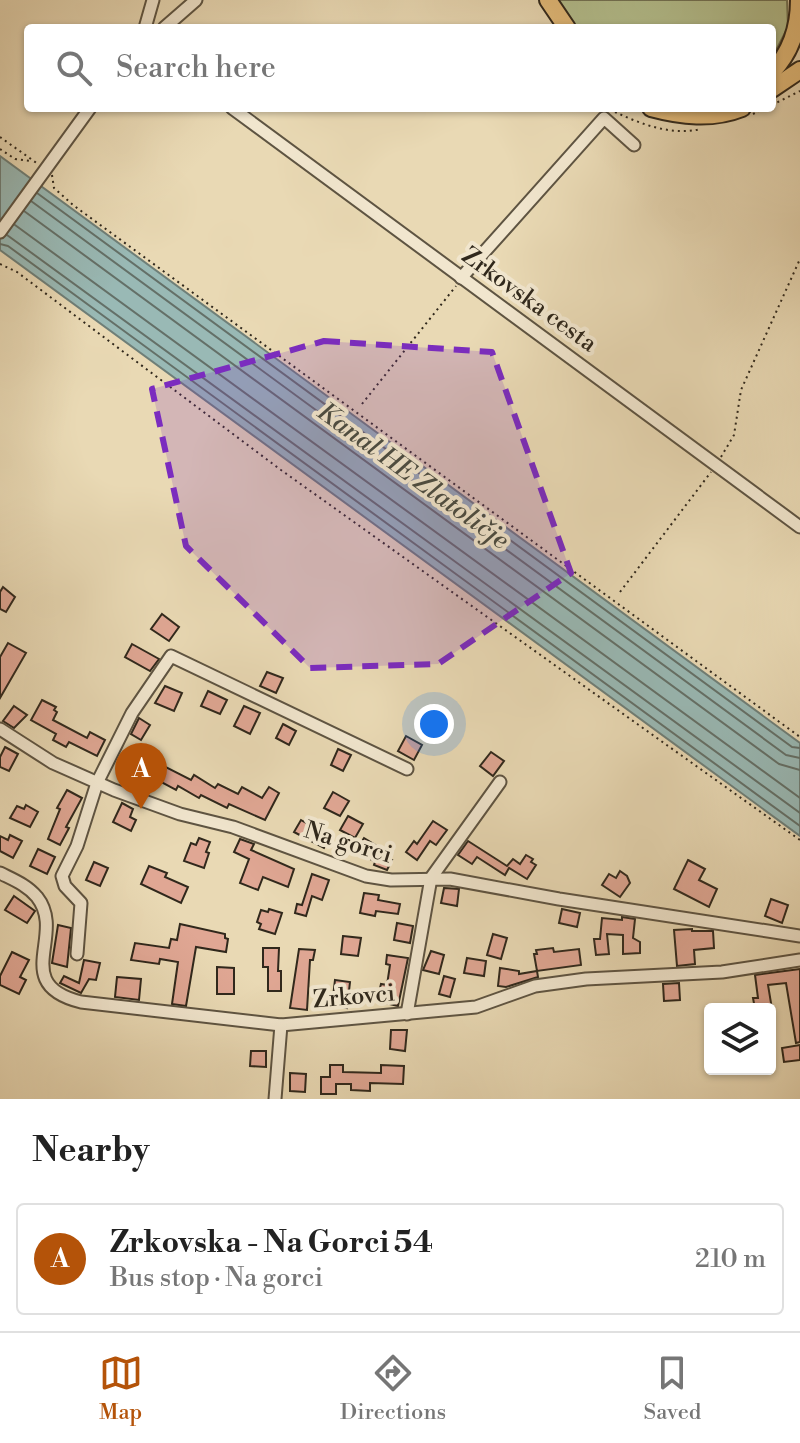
<!DOCTYPE html>
<meta charset="utf-8">
<style>
:root{--surface:#fff;--page:#f2f2f2;--text:#222;--muted:#767676;--line:#e0e0e0;--accent:#b45309}
body{margin:0;font-family:"Libre Bodoni",serif;background:var(--page);color:var(--text)}
.controls{position:absolute;right:24px;bottom:24px;display:grid;overflow:hidden;border-radius:8px;box-shadow:0 2px 6px #0004}
.controls button{width:72px;height:72px;display:grid;place-items:center;padding:0;border:0;border-bottom:2px solid var(--line);background:var(--surface);color:var(--text);font:40px sans-serif}
.you{position:absolute;left:434px;top:724px;width:28px;height:28px;margin:-20px;border:6px solid #fff;border-radius:50%;background:#1a73e8;box-shadow:0 0 0 12px #1a73e833}
.badge{display:grid;place-items:center;width:52px;height:52px;border-radius:50%;background:var(--accent);color:#fff;font-size:26px;font-weight:700}
.pin{position:absolute;translate:-50% -66px;filter:drop-shadow(0 2px 4px #0008)}
.pin::after{content:'';position:absolute;top:42px;width:28px;height:24px;background:inherit;clip-path:polygon(0 0,100% 0,50% 100%)}
.list{margin:0;padding:0;list-style:none}
h2{display:flex;justify-content:space-between;align-items:center;height:104px;margin:0;padding:0 32px;font-size:34px}
h2 small{font-size:26px;font-weight:400;color:var(--muted)}
.list li{display:grid;grid-template-columns:52px 1fr auto;gap:24px;align-items:center;box-sizing:border-box;height:112px;margin:0 16px 16px;padding:0 16px;border:2px solid var(--line);border-radius:8px}
.list b{display:block;font-size:30px;white-space:nowrap}
.list p{margin:0;font-size:26px;white-space:nowrap;color:var(--muted)}
.list em{font-size:26px;font-style:normal;color:var(--muted)}
.icon{flex:none;width:44px;height:44px;fill:none;stroke:currentColor;stroke-width:2;stroke-linecap:round;stroke-linejoin:round}
.map{position:relative;flex:none;width:800px;height:1099px;overflow:hidden}
.search{position:absolute;background:var(--surface);box-shadow:0 2px 6px #0004;left:24px;right:24px;top:24px;height:88px;display:flex;align-items:center;gap:20px;box-sizing:border-box;padding:0 28px;border-radius:8px;color:var(--muted);font-size:30px}
.sheet{height:232px;background:var(--surface)}
nav{display:flex;justify-content:space-around;align-items:center;box-sizing:border-box;height:112px;border-top:2px solid var(--line);background:var(--surface);font-size:22px;color:var(--muted)}
nav a{display:grid;justify-items:center;gap:4px}
nav .on{color:var(--accent)}
.map>svg:first-child{display:block}
.green{fill:#b4c08f;stroke:#727456;stroke-width:2}
.water{fill:#99b9b5;stroke:#6f7f78;stroke-width:2}
.lines{fill:none;stroke-linecap:round;stroke-linejoin:round}
.shore{stroke:#647068;stroke-width:2}
.building{fill:#e0a794;stroke:#30281c;stroke-width:2}
.minor-casing{stroke:#5e5442;stroke-width:15}
.highway-casing{stroke:#30281c;stroke-width:20}
.path{stroke:#30281c;stroke-width:2;stroke-dasharray:2 4;stroke-linecap:butt}
.minor{stroke:#f1e6ce;stroke-width:11}
.highway{stroke:#e4bc7a;stroke-width:16}
.marked{fill:#7b2cbf;fill-opacity:0.2;stroke:#7b2cbf;stroke-width:6;stroke-dasharray:16 10;stroke-linejoin:round}
.labels{text-anchor:middle;dominant-baseline:central;stroke-width:8;stroke-linejoin:round;paint-order:stroke}
.street-label{font-size:24px;fill:#30281c;stroke:#f1e6ce}
.water-label{font-size:26px;font-style:italic;fill:#4a4c42;stroke:#f1e6ce}
</style>
<div class="map">
<svg width="800" height="1099" viewBox="0 0 800 1099">
<rect width="100%" height="100%" fill="#e9d9b4"/>
<filter id="stains"><feTurbulence type="fractalNoise" baseFrequency=".0025" numOctaves="4"/><feColorMatrix values="0 0 0 0 .2 0 0 0 0 .09 0 0 0 0 .02 0 0 0 .5 -.17"/></filter>
<radialGradient id="worn" r=".72"><stop offset=".6" stop-color="#630" stop-opacity="0"/><stop offset="1" stop-color="#630" stop-opacity=".3"/></radialGradient>
<polygon class="green" points="552,0 787,0 788,27 772,58 772,28 571,28"/>
<polygon class="water" points="0,156 800,743 800,836 0,250"/>
<g class="lines">
<g class="shore">
<polyline points="37,193 792,747 800,748"/>
<polyline points="31,201 786,755 800,758"/>
<polyline points="24,211 779,764 800,770"/>
<polyline points="15,225 800,798"/>
<polyline points="7,235 800,813"/>
<polyline points="0,244 8,246 800,826"/>
</g>
</g>
<g class="building">
<polygon points="3,587 15,597 6,612 0,609 0,592"/>
<polygon points="162,614 179,627 169,641 151,629"/>
<polygon points="8,643 26,653 0,698 0,657"/>
<polygon points="132,644 159,659 150,671 125,657"/>
<polygon points="267,672 283,678 276,693 260,686"/>
<polygon points="165,686 182,693 174,711 155,703"/>
<polygon points="208,691 227,700 220,714 201,706"/>
<polygon points="42,700 56,707 54,710 57,712 53,720 87,738 90,732 105,740 97,756 69,742 66,747 53,740 56,734 31,720"/>
<polygon points="14,706 27,715 14,728 3,721"/>
<polygon points="244,706 260,713 250,734 234,726"/>
<polygon points="139,718 150,725 141,740 131,734"/>
<polygon points="283,724 296,731 289,745 276,738"/>
<polygon points="406,736 422,745 414,760 398,751"/>
<polygon points="5,747 18,754 9,771 0,767 0,757"/>
<polygon points="338,749 351,755 343,771 331,765"/>
<polygon points="491,752 504,761 493,776 480,766"/>
<polygon points="146,757 191,780 194,775 215,788 218,784 238,794 242,787 262,798 269,787 279,793 265,820 229,804 227,808 201,795 199,798 178,786 176,790 154,778 152,782 137,773"/>
<polygon points="67,790 82,798 66,827 69,828 60,845 48,839 60,809 57,808"/>
<polygon points="333,792 349,801 340,816 324,808"/>
<polygon points="122,803 133,809 130,817 136,820 131,831 113,822"/>
<polygon points="26,805 38,812 30,827 10,818 17,806 24,809"/>
<polygon points="348,816 363,824 355,838 340,830"/>
<polygon points="301,820 330,837 324,848 294,832"/>
<polygon points="433,821 447,830 436,845 430,841 417,860 406,852 414,841 417,844"/>
<polygon points="10,835 22,841 13,858 0,851 0,836 8,840"/>
<polygon points="199,838 210,842 206,852 209,853 204,868 184,861 191,843 196,845"/>
<polygon points="364,838 377,846 373,852 392,860 387,870 374,865 375,862 352,848 354,844 359,846"/>
<polygon points="240,839 254,844 251,850 294,869 288,887 263,877 258,890 240,883 249,859 234,852"/>
<polygon points="468,841 507,866 513,859 520,864 526,855 533,859 531,862 536,865 527,879 509,868 505,875 477,857 472,864 458,855"/>
<polygon points="38,849 55,857 47,874 30,866"/>
<polygon points="688,860 705,869 699,880 717,889 709,907 674,889"/>
<polygon points="94,862 108,868 100,886 86,880"/>
<polygon points="149,866 167,873 165,877 188,887 181,903 141,884"/>
<polygon points="620,871 627,876 630,883 620,897 602,885 609,874 616,878"/>
<polygon points="312,874 329,880 322,900 312,896 306,916 295,913 297,904 302,905"/>
<polygon points="444,888 459,889 457,906 441,903"/>
<polygon points="364,893 379,895 378,900 400,904 398,914 376,911 375,916 360,913"/>
<polygon points="14,896 35,911 27,923 5,910"/>
<polygon points="771,899 788,905 782,923 765,916"/>
<polygon points="269,909 282,913 275,934 259,929 261,924 257,922 261,910 268,912"/>
<polygon points="562,909 580,913 577,927 559,923"/>
<polygon points="622,917 635,919 633,938 640,942 640,953 623,954 623,935 607,934 609,954 596,955 594,939 600,939 602,918 622,920"/>
<polygon points="397,923 413,926 410,943 394,940"/>
<polygon points="180,924 225,934 225,938 228,939 226,952 196,947 186,1006 172,1004 178,962 160,959 159,964 131,960 135,943 169,948 171,939 177,940"/>
<polygon points="58,925 71,928 67,967 52,963"/>
<polygon points="692,929 692,931 713,931 714,948 694,950 695,964 677,966 674,930"/>
<polygon points="493,934 507,938 501,959 487,955"/>
<polygon points="343,936 361,938 358,956 341,954"/>
<polygon points="263,948 279,948 278,971 281,971 281,991 268,991 268,967 263,967"/>
<polygon points="553,948 554,952 579,949 581,965 537,971 534,954 537,954 536,950"/>
<polygon points="299,949 315,950 313,960 310,960 307,1010 290,1008"/>
<polygon points="431,951 444,955 439,974 423,970"/>
<polygon points="12,952 29,960 20,977 26,980 19,994 0,985 0,976"/>
<polygon points="387,955 408,958 398,1006 377,1001 381,984 387,985 390,965 386,964"/>
<polygon points="467,958 486,961 484,976 464,973"/>
<polygon points="84,960 100,963 96,980 89,979 81,993 60,983 64,976 79,983"/>
<polygon points="217,967 234,968 234,994 217,994"/>
<polygon points="500,968 519,971 519,974 537,971 538,977 506,987 498,986"/>
<polygon points="800,969 800,1042 796,1043 786,983 768,985 772,1009 755,1009 753,998 758,998 755,975"/>
<polygon points="444,976 455,979 450,997 439,994"/>
<polygon points="117,977 141,979 139,1000 115,997"/>
<polygon points="335,980 350,982 347,1008 332,1006"/>
<polygon points="679,983 680,1000 664,1001 663,984"/>
<polygon points="391,1030 407,1030 405,1051 390,1049"/>
<polygon points="800,1045 800,1060 784,1062 782,1048"/>
<polygon points="251,1051 266,1051 266,1067 250,1066"/>
<polygon points="330,1065 343,1065 343,1072 381,1073 381,1065 404,1066 403,1084 370,1083 370,1091 351,1090 351,1084 336,1084 336,1094 321,1094 321,1077 330,1077"/>
<polygon points="290,1073 306,1074 305,1092 290,1091"/>
</g>
<g class="lines">
<defs>
<g id="minor">
<polyline points="145,28 153,0"/>
<polyline points="164,28 196,0"/>
<polyline points="232,108 800,527"/>
<polyline points="0,232 90,108"/>
<polyline points="461,278 604,118 634,145"/>
<polyline points="0,729 53,763 114,790 180,814 233,827 366,876 391,880 450,879 559,899 800,936"/>
<path d="M0 873C14 880 27 885 37 897 67 935 9 984 81 1002L281 1025 476 1007 535 986 586 979 722 972 800 960"/>
<polyline points="77,954 81,903 65,886 62,876 77,846 97,783 132,713 171,656 407,769"/>
<polyline points="407,1014 431,878 500,782"/>
<polyline points="275,1099 281,1025"/>
</g>
<g id="highway">
<polyline points="548,0 567,28"/>
<path d="M772 72C791 52 799 27 799 0"/>
<polyline points="772,89 800,70"/>
<path d="M651 108C681 116 712 120 742 108"/>
</g>
</defs>
<use href="#minor" class="minor-casing"/>
<use href="#highway" class="highway-casing"/>
<g class="path">
<polyline points="772,105 800,91"/>
<path d="M615 112C641 124 671 136 701 129"/>
<polyline points="753,114 765,108"/>
<polyline points="0,137 38,164"/>
<polyline points="0,149 15,159 31,161"/>
<polyline points="52,175 54,188 73,205 800,737"/>
<polyline points="0,264 17,272 281,470 800,840"/>
<polyline points="362,404 456,286"/>
<polyline points="721,457 734,435 741,390 800,259"/>
<polyline points="620,592 711,472"/>
</g>
<use href="#minor" class="minor"/>
<use href="#highway" class="highway"/>
</g>
<path class="marked" d="M324 341 492 352 571 573 438 664 310 668 186 546 152 389Z"/>
<g class="labels">
<g class="street-label">
<text transform="translate(529 300) rotate(36)">Zrkovska cesta</text>
<text transform="translate(348 843) rotate(17)">Na gorci</text>
<text transform="translate(354 997) rotate(-5)">Zrkovci</text>
</g>
<g class="water-label">
<text transform="translate(413 476) rotate(36)">Kanal HE Zlatoličje</text>
</g>
</g>
<rect width="100%" height="100%" filter="url(#stains)"/>
<rect width="100%" height="100%" fill="url(#worn)"/>
</svg>
<div class="controls">
<button><svg class="icon" aria-label="layers" viewBox="0 0 24 24"><path d="M12 4l9 5-9 5-9-5zM3 14l9 5 9-5"/></svg></button>
</div>
<div class="you"></div>
<div class="pin badge" style="left:141px;top:809px">A</div>
<div class="search"><svg class="icon" aria-label="search" viewBox="0 0 24 24"><circle cx="10" cy="10" r="6"/><path d="M15 15l6 6"/></svg>Search here</div>
</div>
<section class="sheet">
<h2>Nearby<small></small></h2>
<ul class="list">
<li><span class="badge">A</span><div><b>Zrkovska - Na Gorci 54</b><p>Bus stop · Na gorci</p></div><em>210 m</em></li>
</ul>
</section>
<nav>
<a class="on"><svg class="icon" aria-label="map" viewBox="0 0 24 24"><path d="M3 6l6-2 6 2 6-2v14l-6 2-6-2-6 2zM9 4v14M15 6v14"/></svg>Map</a>
<a><svg class="icon" aria-label="directions" viewBox="0 0 24 24"><path d="M12 3l9 9-9 9-9-9zM9 14v-3h6M13 9l2 2-2 2"/></svg>Directions</a>
<a><svg class="icon" aria-label="saved" viewBox="0 0 24 24"><path d="M7 4h10v16l-5-4-5 4z"/></svg>Saved</a>
</nav>
